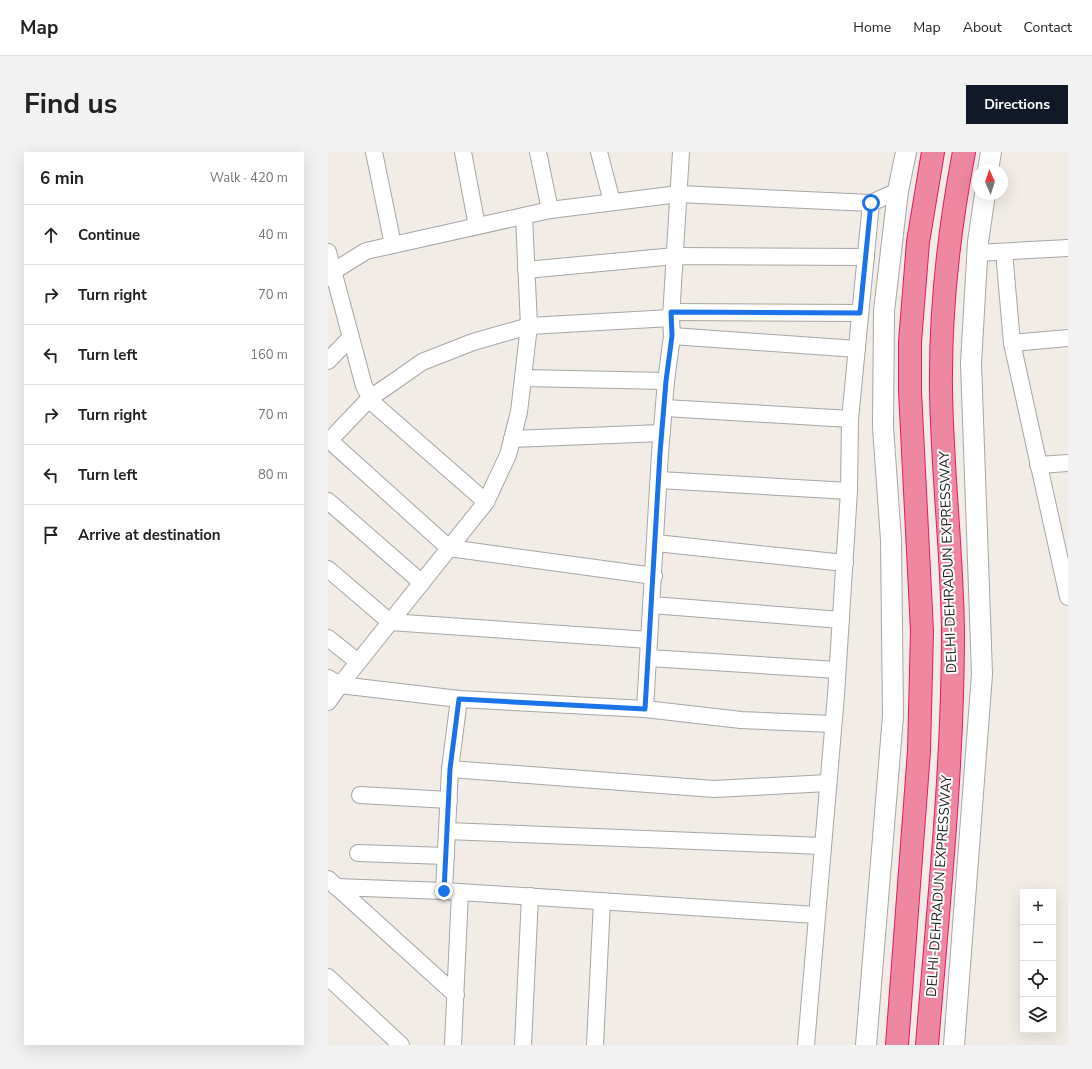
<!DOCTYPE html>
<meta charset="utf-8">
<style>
:root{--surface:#fff;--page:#f2f2f2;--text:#222;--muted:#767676;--line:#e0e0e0;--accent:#111827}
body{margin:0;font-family:"Nunito Sans",sans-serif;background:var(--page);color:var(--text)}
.controls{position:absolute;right:12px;bottom:12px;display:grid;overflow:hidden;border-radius:0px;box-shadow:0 4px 16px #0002}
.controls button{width:36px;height:36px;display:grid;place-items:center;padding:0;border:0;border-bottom:1px solid var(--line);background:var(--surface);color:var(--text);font:20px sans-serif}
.compass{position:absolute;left:644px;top:12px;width:36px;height:36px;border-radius:50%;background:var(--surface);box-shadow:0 4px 16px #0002;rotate:357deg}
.stop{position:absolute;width:12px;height:12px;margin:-9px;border:3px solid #1a73e8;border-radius:50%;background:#fff}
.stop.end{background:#1a73e8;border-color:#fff;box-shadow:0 1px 4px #0008}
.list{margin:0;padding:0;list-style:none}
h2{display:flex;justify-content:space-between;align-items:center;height:52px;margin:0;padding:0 16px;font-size:17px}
h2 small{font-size:13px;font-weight:400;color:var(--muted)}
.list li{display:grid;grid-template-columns:26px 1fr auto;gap:12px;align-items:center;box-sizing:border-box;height:60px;padding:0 16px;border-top:1px solid var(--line)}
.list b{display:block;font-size:15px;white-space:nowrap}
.list em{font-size:13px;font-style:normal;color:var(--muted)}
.icon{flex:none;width:22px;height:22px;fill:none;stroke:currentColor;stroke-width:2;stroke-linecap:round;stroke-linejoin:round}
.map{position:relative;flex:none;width:740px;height:893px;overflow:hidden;border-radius:0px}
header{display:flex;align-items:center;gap:24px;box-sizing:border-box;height:56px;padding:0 20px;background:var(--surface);border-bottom:1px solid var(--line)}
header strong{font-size:19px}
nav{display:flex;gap:22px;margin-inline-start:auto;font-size:14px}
.intro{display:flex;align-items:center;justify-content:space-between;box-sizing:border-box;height:96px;padding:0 24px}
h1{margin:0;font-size:28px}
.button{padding:10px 18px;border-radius:0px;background:var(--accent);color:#fff;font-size:14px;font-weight:700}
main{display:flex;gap:24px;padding:0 24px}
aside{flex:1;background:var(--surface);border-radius:0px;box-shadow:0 4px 16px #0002}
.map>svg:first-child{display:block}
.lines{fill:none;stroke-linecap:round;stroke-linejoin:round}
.minor-casing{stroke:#a6a6a6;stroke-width:18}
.tertiary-casing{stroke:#a6a6a6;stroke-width:22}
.motorway-casing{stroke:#e8186c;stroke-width:24}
.minor{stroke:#fff;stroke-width:16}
.tertiary{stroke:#fff;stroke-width:20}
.motorway{stroke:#ee87a0;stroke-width:22}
.route{stroke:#1a73e8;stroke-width:5}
.labels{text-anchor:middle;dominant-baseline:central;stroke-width:4;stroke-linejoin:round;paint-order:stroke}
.street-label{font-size:14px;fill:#1f1f1f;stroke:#fff}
</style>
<header>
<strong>Map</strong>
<nav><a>Home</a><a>Map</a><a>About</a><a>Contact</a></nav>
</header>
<div class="intro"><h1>Find us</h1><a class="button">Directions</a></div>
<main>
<aside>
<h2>6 min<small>Walk · 420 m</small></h2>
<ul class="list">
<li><svg class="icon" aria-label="ahead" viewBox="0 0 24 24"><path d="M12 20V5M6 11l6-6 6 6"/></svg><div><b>Continue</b></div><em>40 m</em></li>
<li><svg class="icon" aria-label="right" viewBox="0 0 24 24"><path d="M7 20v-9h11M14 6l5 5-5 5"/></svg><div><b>Turn right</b></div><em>70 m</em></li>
<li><svg class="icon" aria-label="left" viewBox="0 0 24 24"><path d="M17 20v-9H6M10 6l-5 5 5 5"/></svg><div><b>Turn left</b></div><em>160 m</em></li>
<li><svg class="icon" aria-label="right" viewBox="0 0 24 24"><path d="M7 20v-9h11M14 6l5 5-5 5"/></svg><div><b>Turn right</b></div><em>70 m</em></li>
<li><svg class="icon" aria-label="left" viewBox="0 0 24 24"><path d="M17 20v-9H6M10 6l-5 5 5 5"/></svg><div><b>Turn left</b></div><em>80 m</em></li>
<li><svg class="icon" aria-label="arrive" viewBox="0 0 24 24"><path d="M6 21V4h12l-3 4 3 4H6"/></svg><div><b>Arrive at destination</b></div></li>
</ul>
</aside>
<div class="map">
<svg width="740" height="893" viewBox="0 0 740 893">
<rect width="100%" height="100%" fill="#f1ece5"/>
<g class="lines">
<defs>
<g id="minor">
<polyline points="46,0 65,93"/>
<polyline points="135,0 149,74"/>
<polyline points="210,0 222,58"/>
<polyline points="271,0 284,50"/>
<polyline points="0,100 36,234 46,252 158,350"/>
<polyline points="676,100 684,191 740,445"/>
<polyline points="649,101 740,96"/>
<polyline points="198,118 347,104 538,105"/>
<polyline points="0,126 6,119 38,99 222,58 351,42 543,51 570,39"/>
<polyline points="343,160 532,161"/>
<polyline points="344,184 529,197"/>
<polyline points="684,191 740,186"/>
<polyline points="0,209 23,185"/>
<polyline points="195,226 338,229"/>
<polyline points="337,256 522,267"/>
<polyline points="184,287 334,281"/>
<polyline points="1,288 121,396 326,424"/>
<polyline points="0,290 42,246 67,229 94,210 145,190 201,174 343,166"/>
<polyline points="710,313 740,311"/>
<polyline points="331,328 521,339"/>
<polyline points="0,349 94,431"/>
<polyline points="328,391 517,411"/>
<polyline points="0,417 62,470 321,488"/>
<polyline points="324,453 513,468"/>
<polyline points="0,486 30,510"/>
<polyline points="321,506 509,518"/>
<polyline points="0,526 12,533 131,547 317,557 413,568 505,572"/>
<polyline points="0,550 12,533 158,350 180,303 191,260 201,174 196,64"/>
<polyline points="317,557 332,301 338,229 344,184 343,166 353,0"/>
<polyline points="122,617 386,637 500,631"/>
<polyline points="32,643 121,648"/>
<polyline points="119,679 494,694"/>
<polyline points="30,701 118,704"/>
<polyline points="0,727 128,843"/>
<polyline points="8,735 116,739 488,763"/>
<polyline points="116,739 122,617 131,547"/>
<polyline points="0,825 73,893"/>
<polyline points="125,893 132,740"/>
<polyline points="195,893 202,744"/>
<polyline points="267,893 274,749"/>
<polyline points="478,893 508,543 521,339 522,267 543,51"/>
</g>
<g id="tertiary">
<polyline points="660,18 663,0"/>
<polyline points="538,893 565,564 563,388 555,275 556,159 570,39 578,0"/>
<polyline points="626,893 654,522 643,211 650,90 657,42"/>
</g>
<g id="motorway">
<polyline points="569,893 591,599 594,479 582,239 582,190 590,90 605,0"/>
<path d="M599 893C610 756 625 618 625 480 624 399 614 318 613 237 612 157 621 78 636 0"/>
</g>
</defs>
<use href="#minor" class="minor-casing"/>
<use href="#tertiary" class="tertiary-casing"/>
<use href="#motorway" class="motorway-casing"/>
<use href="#minor" class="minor"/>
<use href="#tertiary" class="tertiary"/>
<use href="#motorway" class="motorway"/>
</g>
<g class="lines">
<polyline class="route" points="116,739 122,617 131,547 317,557 332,301 338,229 344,184 343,160 532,161 543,51"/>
</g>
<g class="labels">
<g class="street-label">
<text transform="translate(620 410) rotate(-92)">DELHI-DEHRADUN EXPRESSWAY</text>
<text transform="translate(611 734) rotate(-86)">DELHI-DEHRADUN EXPRESSWAY</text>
</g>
</g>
</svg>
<div class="controls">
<button>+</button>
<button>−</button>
<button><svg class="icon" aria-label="locate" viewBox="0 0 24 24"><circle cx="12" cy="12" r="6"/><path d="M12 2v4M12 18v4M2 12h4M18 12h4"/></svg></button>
<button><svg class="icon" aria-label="layers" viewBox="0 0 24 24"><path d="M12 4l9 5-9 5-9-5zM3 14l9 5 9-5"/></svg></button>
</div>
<svg class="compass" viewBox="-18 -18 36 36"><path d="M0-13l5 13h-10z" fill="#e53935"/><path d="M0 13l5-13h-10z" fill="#767676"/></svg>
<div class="stop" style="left:543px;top:51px"></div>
<div class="stop end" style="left:116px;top:739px"></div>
</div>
</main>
